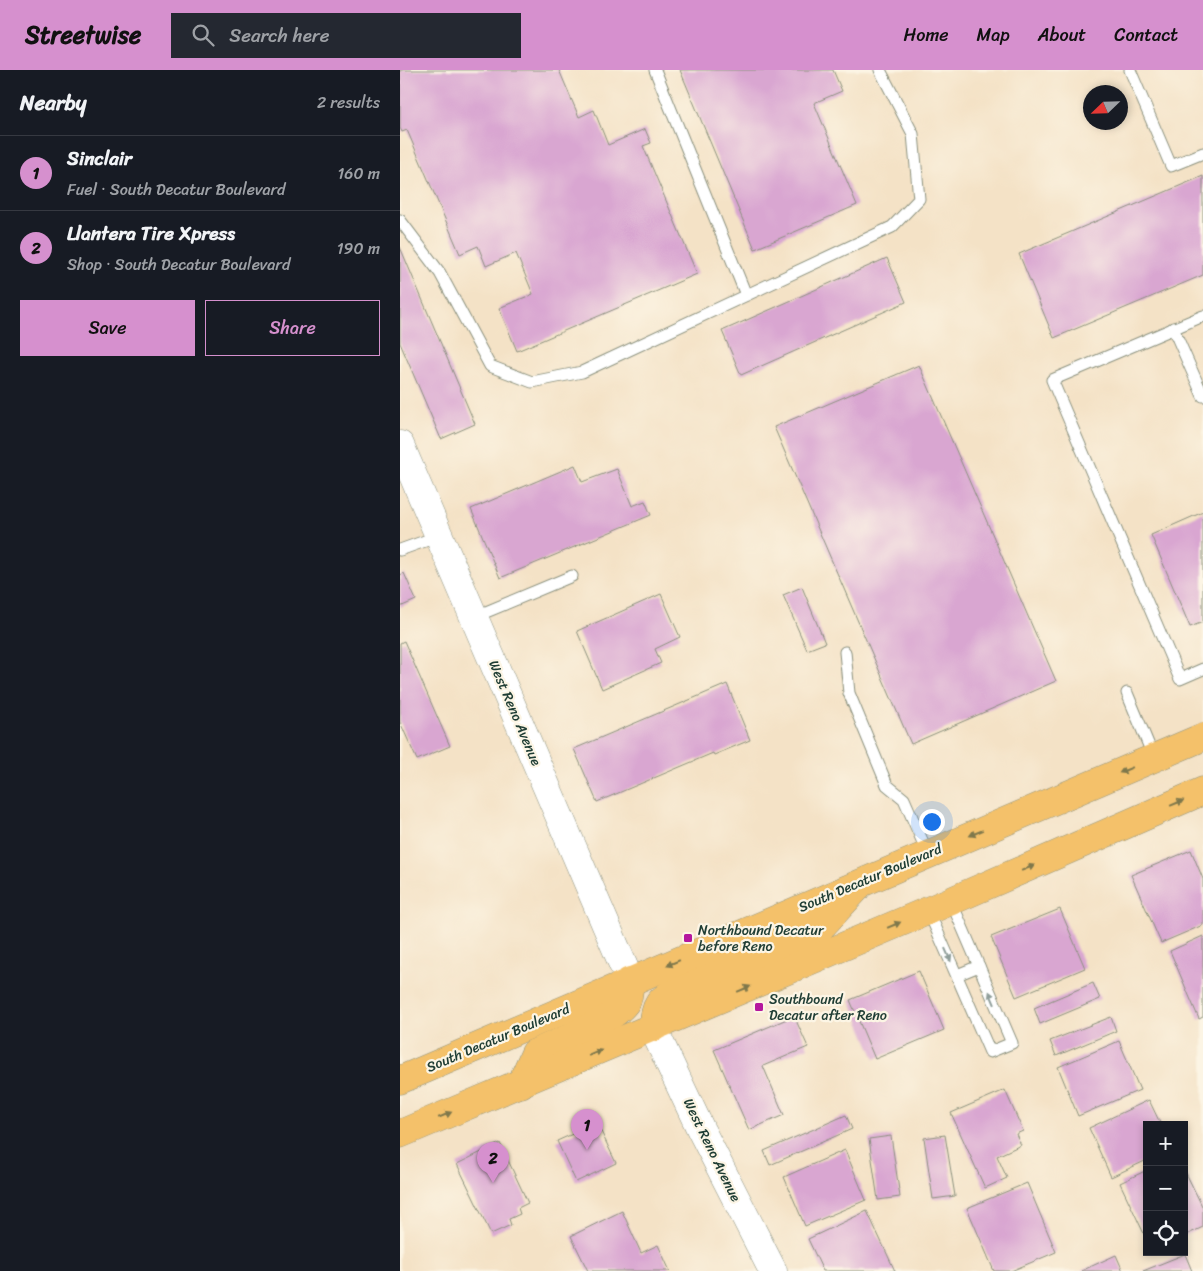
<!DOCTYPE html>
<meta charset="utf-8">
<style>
:root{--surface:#171b24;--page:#242831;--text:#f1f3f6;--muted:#9ea1a6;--line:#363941;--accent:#d690ce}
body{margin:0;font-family:Sriracha,sans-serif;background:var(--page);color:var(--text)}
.controls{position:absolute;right:15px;bottom:15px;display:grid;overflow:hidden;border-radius:0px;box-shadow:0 2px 8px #0003}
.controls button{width:45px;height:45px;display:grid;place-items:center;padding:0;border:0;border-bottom:1px solid var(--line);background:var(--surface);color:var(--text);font:25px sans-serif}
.compass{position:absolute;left:683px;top:15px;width:45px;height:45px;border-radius:50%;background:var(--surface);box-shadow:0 2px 8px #0003;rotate:247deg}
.you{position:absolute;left:531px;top:751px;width:18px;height:18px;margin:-12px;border:4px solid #fff;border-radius:50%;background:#1a73e8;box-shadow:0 0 0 8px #1a73e833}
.badge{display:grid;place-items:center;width:32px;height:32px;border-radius:50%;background:var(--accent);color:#111;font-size:16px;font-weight:700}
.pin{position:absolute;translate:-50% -41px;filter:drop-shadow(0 1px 2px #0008)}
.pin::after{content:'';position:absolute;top:26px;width:18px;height:15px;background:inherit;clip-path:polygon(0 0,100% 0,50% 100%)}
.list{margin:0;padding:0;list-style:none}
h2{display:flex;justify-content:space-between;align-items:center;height:65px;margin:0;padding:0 20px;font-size:21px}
h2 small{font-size:16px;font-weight:400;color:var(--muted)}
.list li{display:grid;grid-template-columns:32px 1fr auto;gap:15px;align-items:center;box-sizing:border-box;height:75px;padding:0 20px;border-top:1px solid var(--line)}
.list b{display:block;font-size:19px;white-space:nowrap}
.list p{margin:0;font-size:16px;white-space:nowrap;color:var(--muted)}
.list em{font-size:16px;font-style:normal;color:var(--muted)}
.actions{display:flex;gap:10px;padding:15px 20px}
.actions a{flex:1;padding:11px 0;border:1px solid var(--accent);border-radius:0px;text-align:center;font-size:18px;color:var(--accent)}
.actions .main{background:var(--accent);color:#111}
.icon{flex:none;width:28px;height:28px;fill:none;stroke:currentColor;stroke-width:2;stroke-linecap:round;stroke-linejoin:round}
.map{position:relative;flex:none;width:803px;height:1201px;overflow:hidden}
header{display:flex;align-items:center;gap:30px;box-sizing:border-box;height:70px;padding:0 25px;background:var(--accent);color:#111}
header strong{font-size:24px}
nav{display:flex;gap:28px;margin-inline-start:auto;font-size:18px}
.search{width:350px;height:45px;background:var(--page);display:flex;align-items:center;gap:12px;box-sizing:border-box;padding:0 18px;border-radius:0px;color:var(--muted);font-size:19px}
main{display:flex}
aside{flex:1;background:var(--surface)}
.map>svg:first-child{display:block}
.building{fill:#d9a6d1}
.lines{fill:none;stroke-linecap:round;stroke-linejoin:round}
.service-casing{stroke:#8a907d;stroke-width:13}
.tertiary-casing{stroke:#8a907d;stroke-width:29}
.primary-casing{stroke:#8a907d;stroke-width:29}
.service{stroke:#fff;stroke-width:11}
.tertiary{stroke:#fff;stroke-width:28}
.primary{stroke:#f4c16a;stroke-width:28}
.oneway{fill:#7f784c}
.oneway2{fill:#8f9e9a}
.poi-dot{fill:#b5179e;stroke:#fcf5e5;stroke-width:2}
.labels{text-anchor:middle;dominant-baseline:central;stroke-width:4.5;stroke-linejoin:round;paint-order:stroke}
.street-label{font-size:14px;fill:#1f3d34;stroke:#fcf5e5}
.poi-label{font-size:14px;fill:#1f3d34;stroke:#fcf5e5;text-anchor:start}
</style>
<header>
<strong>Streetwise</strong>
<div class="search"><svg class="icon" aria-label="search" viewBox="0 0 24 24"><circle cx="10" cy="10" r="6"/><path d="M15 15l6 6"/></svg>Search here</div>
<nav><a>Home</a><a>Map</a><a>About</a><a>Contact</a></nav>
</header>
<main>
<aside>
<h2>Nearby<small>2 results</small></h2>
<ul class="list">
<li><span class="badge">1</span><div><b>Sinclair</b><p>Fuel · South Decatur Boulevard</p></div><em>160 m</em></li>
<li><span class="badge">2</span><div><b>Llantera Tire Xpress</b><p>Shop · South Decatur Boulevard</p></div><em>190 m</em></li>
</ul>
<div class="actions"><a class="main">Save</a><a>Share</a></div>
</aside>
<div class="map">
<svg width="803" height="1201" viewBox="0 0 803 1201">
<rect width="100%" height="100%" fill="#fcf5e5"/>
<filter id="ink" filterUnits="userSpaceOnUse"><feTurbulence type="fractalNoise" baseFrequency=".02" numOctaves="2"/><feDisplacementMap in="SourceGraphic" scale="10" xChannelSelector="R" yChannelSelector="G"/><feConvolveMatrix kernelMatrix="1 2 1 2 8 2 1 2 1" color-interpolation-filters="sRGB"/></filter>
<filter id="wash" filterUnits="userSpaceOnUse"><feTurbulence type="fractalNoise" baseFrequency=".0096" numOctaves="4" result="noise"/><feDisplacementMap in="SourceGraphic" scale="20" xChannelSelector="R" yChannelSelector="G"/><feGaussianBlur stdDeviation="1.12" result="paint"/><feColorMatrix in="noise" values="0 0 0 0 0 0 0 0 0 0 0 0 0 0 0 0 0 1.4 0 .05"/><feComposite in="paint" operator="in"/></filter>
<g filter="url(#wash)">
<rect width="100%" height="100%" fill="#f4e2c6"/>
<g id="blocks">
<g class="building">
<polygon points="0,0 159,0 179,47 194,40 208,75 245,59 251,73 243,76 297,204 117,281 99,238 133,224 116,183 86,196 78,176 60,184 7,60 2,62 0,58"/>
<polygon points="280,0 433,0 442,21 414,33 457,135 355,179"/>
<polygon points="803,106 803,205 654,268 619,184"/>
<polygon points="0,177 75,354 41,369 0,273"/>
<polygon points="487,188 506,232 341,305 322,261"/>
<polygon points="519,295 656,611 511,674 374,357"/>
<polygon points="175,395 182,412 217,399 232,436 245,431 251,445 100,508 71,439"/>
<polygon points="803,442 803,552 790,557 751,465"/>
<polygon points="4,503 16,530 0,537 0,505"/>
<polygon points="402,517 425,573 407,580 383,525"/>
<polygon points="261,524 280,567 255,579 261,593 202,619 177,561"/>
<polygon points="4,571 50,676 17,690 0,652 0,573"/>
<polygon points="327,614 350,670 314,685 313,683 197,732 174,679"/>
<polygon points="791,780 803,809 803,855 761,873 731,805"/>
<polygon points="660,839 685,898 616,927 591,867"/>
<polygon points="803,866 803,947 799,949 770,881"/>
<polygon points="519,901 544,960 475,989 450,930"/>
<polygon points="693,913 700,929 640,954 634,938"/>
<polygon points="394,946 408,977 363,996 384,1045 349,1060 314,980"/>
<polygon points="711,947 716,961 656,986 650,971"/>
<polygon points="719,971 740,1020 678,1046 658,997"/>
<polygon points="605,1020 623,1061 616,1064 621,1075 597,1086 607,1108 585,1118 551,1043"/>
<polygon points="749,1030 761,1055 747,1055 747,1090 711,1107 689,1058"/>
<polygon points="446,1045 452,1059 370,1095 364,1081"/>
<polygon points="197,1053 216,1093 176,1112 157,1071"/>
<polygon points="545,1065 555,1126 533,1129 524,1068"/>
<polygon points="491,1066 500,1127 478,1130 469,1069"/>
<polygon points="100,1073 128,1133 118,1138 120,1144 109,1149 111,1155 91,1164 57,1094"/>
<polygon points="445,1080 466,1130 405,1156 384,1107"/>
<polygon points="784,1099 803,1138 803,1157 784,1166"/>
<polygon points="747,1100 747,1170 720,1113"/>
<polygon points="627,1113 656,1182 611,1201 594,1201 567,1138"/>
<polygon points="222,1141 241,1183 258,1175 270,1201 188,1201 171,1166"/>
<polygon points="467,1141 495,1201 423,1201 408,1169"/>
<polygon points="785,1184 792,1201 743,1201"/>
<polygon points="716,1185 723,1201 681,1201"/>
</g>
</g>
</g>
<g filter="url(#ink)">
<use href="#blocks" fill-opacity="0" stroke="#8a907d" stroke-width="1"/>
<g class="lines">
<defs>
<g id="service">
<polyline points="255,0 346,225"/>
<polyline points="730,0 771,96 803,83"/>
<polyline points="0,150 40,203 90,296 132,312 182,302 492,157 519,129 513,64 480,0"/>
<polyline points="803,246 652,310 780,609 803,599"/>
<polyline points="773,258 803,326"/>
<polyline points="0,480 39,466"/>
<polyline points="74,547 172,506"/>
<polyline points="445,582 449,623 487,715 504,729 528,784"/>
<polyline points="727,623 754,688"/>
<polyline points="528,840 590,982 612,973 551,831"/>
<polyline points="557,905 579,896"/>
</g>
<g id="tertiary">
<polyline points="0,375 230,911"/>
<polyline points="253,958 301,1060 373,1201"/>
</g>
<g id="primary">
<path d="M253 958C256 932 258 931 280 918L420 858 456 819"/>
<polyline points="0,1010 803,667"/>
<path d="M121 1014 135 983C156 973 217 950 227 930 229 925 229 917 230 911"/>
<polyline points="0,1064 551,831 803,721"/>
</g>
</defs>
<use href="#service" class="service-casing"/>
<use href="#tertiary" class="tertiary-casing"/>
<use href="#primary" class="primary-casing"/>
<use href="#service" class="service"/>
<use href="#tertiary" class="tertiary"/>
<use href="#primary" class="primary"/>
</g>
<defs><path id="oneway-solid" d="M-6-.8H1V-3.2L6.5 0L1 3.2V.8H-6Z" transform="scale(1.25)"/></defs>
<g class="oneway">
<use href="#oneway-solid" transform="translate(726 700) rotate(157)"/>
<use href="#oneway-solid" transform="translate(777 733) rotate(-23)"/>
<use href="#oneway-solid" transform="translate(576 763) rotate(157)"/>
<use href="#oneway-solid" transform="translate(628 798) rotate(-23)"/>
<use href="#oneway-solid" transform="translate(494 855) rotate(-23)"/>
<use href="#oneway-solid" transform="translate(273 893) rotate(157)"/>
<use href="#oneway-solid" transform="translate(344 919) rotate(-23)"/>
<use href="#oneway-solid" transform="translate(195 983) rotate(-23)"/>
<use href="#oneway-solid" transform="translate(45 1045) rotate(-23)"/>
</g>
<g class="oneway2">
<use href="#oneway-solid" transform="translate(548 885) rotate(66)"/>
<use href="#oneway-solid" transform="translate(592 928) rotate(-113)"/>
</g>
</g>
<g class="poi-dot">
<rect x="283" y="863" width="10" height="10" rx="2.5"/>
<rect x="354" y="932" width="10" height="10" rx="2.5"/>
</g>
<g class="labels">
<g class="street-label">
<text transform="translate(115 643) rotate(67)">West Reno Avenue</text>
<text transform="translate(470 808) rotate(-23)">South Decatur Boulevard</text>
<text transform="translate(98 968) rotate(-23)">South Decatur Boulevard</text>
<text transform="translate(312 1080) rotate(64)">West Reno Avenue</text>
</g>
<g class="poi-label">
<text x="298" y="860">Northbound Decatur<tspan x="298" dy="16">before Reno</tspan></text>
<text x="369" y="929">Southbound<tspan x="369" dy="16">Decatur after Reno</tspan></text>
</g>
</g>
</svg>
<div class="controls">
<button>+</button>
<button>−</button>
<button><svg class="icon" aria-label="locate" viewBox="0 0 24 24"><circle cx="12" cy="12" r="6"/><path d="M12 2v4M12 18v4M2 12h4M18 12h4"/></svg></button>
</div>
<svg class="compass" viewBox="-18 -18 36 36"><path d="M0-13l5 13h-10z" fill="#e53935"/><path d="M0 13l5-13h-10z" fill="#9ea1a6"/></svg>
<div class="you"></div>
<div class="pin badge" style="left:187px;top:1080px">1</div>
<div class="pin badge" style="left:93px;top:1113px">2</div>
</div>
</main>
